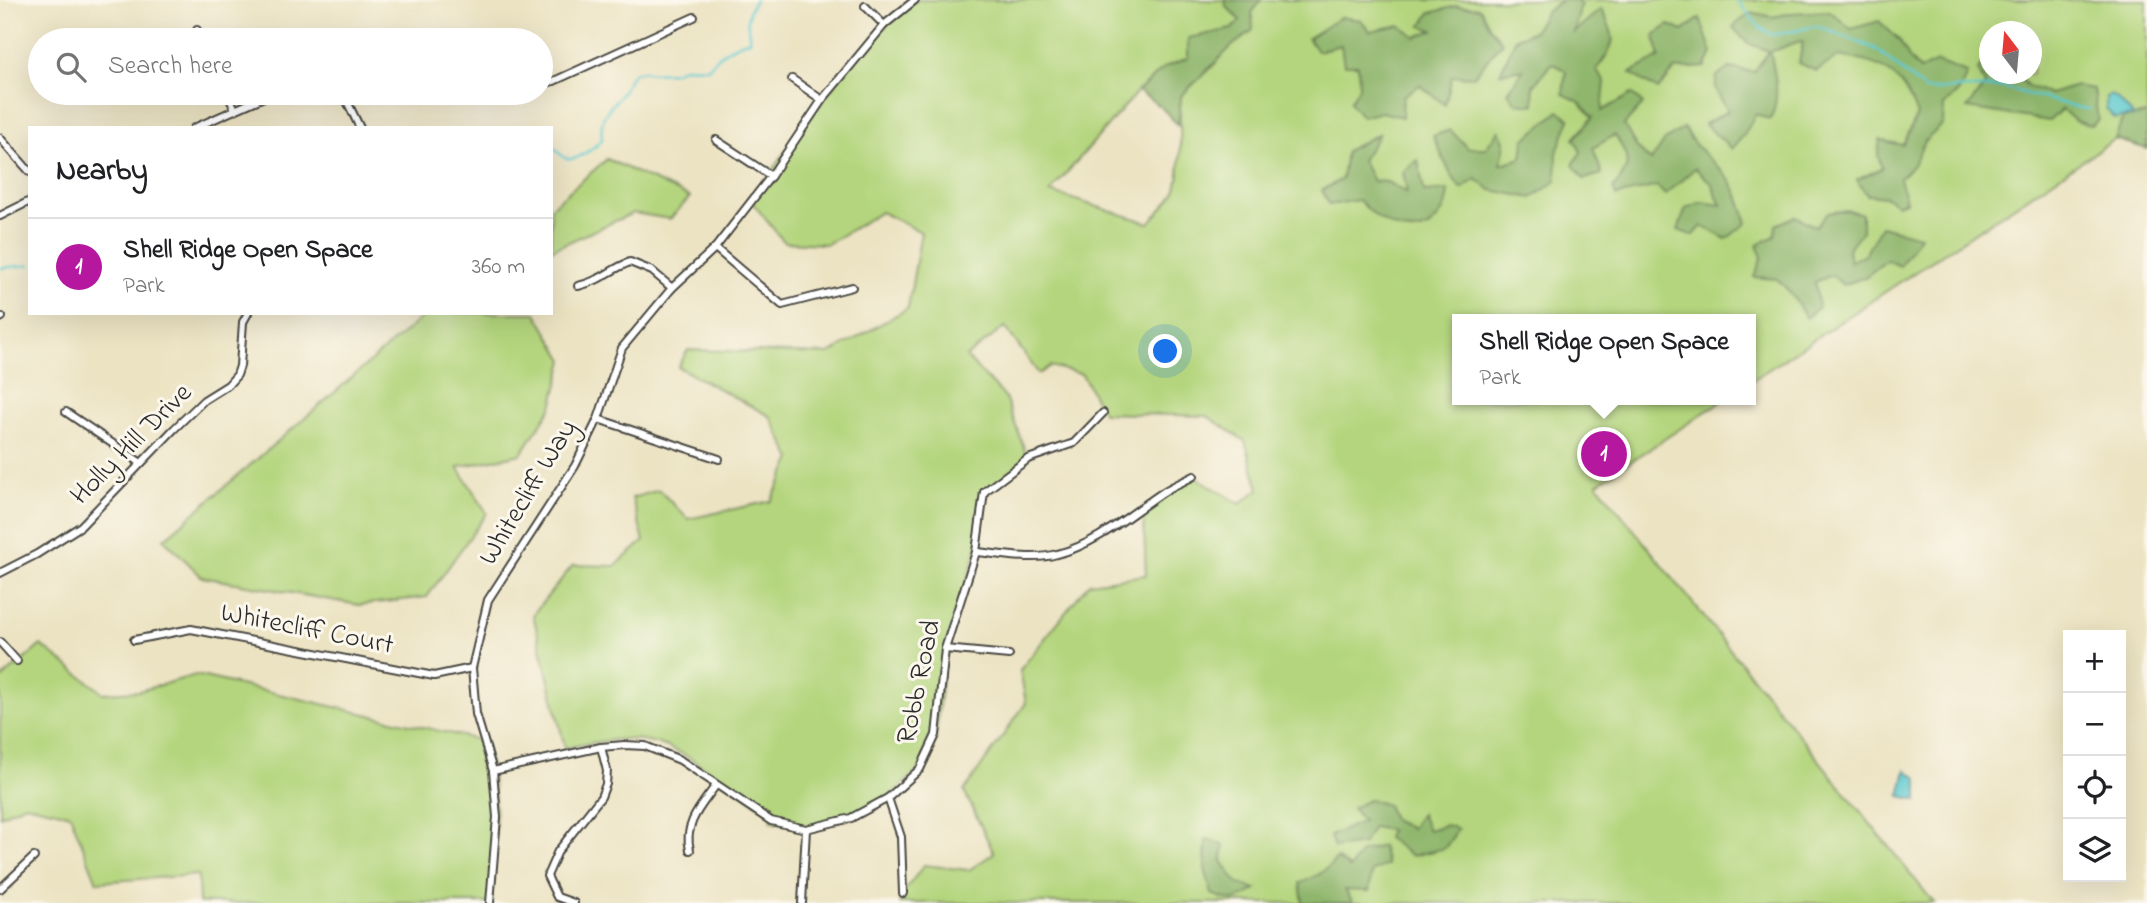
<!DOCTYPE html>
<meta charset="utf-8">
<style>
:root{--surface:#fff;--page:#f6f6f6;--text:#202124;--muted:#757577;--line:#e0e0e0;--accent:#b5179e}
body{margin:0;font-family:"Indie Flower",sans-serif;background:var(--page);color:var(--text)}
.controls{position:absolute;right:21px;bottom:21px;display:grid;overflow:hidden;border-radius:0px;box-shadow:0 7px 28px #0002}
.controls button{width:63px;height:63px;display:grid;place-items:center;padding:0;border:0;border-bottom:2px solid var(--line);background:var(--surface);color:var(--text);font:35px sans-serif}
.compass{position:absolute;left:1979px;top:21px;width:63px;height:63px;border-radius:50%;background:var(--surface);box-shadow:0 7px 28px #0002;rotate:344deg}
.you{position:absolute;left:1166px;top:352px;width:24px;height:24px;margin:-18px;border:5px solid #fff;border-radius:50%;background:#1a73e8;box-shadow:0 0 0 10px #1a73e833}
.badge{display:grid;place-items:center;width:46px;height:46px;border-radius:50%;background:var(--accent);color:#fff;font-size:23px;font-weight:700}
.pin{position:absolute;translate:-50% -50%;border:4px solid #fff;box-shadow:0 2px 7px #0006}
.popup{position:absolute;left:1452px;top:314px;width:304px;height:91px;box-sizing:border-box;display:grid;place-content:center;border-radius:0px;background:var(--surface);filter:drop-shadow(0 2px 5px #0005);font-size:23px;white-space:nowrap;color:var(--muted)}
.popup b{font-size:26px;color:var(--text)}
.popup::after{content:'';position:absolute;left:50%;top:100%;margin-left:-14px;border:14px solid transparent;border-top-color:var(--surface)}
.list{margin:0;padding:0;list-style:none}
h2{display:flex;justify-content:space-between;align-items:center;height:91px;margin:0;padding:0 28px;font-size:30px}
h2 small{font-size:23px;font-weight:400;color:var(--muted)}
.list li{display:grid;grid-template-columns:46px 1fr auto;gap:21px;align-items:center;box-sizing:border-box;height:98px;padding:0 28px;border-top:2px solid var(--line)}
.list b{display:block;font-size:26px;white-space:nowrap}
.list p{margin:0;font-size:23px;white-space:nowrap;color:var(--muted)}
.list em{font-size:23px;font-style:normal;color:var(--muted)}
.icon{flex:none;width:38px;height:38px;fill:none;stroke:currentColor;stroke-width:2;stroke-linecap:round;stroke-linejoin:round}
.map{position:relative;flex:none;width:2147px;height:903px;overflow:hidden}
.search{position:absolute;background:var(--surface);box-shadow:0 7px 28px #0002;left:28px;top:28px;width:525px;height:77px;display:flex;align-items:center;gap:18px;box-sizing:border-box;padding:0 24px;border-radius:38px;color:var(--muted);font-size:26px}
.panel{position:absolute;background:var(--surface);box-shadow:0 7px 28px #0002;left:28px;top:126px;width:525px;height:189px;border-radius:0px}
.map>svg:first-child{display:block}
.green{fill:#b4d57d;stroke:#708054;stroke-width:2;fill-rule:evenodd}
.forest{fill:#8fb66c;stroke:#5d704c;stroke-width:2}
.water{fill:#5cc9cf;stroke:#447a7d;stroke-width:2}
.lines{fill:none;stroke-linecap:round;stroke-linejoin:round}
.stream{stroke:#5cc9cf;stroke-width:2.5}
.minor-casing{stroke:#484742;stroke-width:10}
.minor{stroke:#fff;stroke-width:6}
.labels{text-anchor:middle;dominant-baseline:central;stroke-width:6;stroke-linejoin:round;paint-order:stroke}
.street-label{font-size:28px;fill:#2b2b2b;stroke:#fbf7ec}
</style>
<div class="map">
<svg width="2147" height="903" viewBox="0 0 2147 903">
<rect width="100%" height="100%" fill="#fbf7ec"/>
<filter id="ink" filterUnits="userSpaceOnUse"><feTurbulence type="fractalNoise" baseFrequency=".0143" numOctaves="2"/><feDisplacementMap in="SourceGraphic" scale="14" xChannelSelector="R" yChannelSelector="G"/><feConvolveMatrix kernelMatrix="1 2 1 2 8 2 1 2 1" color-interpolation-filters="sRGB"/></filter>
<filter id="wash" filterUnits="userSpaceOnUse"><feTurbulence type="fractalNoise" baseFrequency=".00686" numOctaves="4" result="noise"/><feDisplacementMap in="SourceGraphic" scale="28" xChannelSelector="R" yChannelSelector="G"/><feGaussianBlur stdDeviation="1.57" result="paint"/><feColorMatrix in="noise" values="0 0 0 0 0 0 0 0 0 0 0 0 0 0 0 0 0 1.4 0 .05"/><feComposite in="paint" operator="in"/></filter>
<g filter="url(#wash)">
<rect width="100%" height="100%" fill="#ece3c2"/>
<g class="green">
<path d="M915 0H2147V118L1751 381V319H1457V400H1723L1597 484 1934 903H900L903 893 924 865 969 870 994 853 964 791 1026 703 1020 670 1089 583 1146 575 1143 508 1194 476 1240 504 1259 489 1245 441 1207 416 1103 413 1082 374 1050 366 1039 374 1005 327 966 357 1005 397 1028 459 985 492 976 552 945 649 936 735 920 769 888 798 851 818 806 829 771 821 773 813C727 789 685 740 630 739 608 739 586 744 565 748L533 614 573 565 615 566 644 541 632 498 659 490 688 519 771 501 792 459 770 416 678 367 688 350 829 354 908 308 921 232 881 212 827 244 784 242 751 201C801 130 848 56 915 0ZM1990 32H2032V74H1990ZM1188 58 1216 63 1181 96C1178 126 1184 161 1176 189 1172 200 1157 213 1149 223L1050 192 1138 91 1165 67Z"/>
<polygon points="607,159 690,197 670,219 633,213 551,250 551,207"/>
<polygon points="427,313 536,313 564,360 552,407 521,454 458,467 487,513 427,597 359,605 202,577 164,539"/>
<path d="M41 645 103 693 139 691 196 675 484 741C502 801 495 842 490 903H199L198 875 97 882 70 814 25 804 0 816V680Z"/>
</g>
<g class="forest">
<polygon points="1224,0 1261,0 1252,13 1253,30 1232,46 1181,96 1178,125 1161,107 1138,91 1165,67 1188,58 1188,38 1232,29 1240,20 1226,6"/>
<path d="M1562 0H1576L1581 5 1574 32 1601 9C1617 40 1617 42 1596 70L1605 82 1602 111 1632 94 1643 104 1624 125 1637 148 1651 161 1665 140 1684 128C1697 152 1712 158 1727 177 1738 190 1742 207 1747 223L1726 239 1702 226 1693 236 1678 230 1686 208 1702 202 1721 205 1712 184 1695 168 1665 195 1657 186 1616 196 1613 188C1633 167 1629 158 1615 135L1593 148 1602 174 1584 179 1573 165 1581 152 1574 139 1593 117 1578 101 1563 94 1566 71 1552 63 1533 86 1534 105 1516 103 1508 92 1524 69 1500 73 1516 38 1534 31 1545 13Z"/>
<polygon points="1456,6 1480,8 1489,26 1502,42 1473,77 1452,76 1445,105 1420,85 1403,96 1402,117 1381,112 1362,117 1350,102 1359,87 1358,65 1344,65 1341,45 1317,51 1308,38 1341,17 1361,20 1370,31 1400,25 1416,37 1433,30 1421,26 1430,13"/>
<path d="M1830 11 1851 29 1879 21 1899 40 1910 59 1920 70 1937 62 1967 73 1961 89 1944 106 1943 124 1925 141 1913 165 1900 178 1906 201 1897 204 1886 197 1867 195 1857 180 1882 168 1878 155 1880 140 1903 145 1917 115C1901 71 1884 64 1840 56L1816 71 1799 63 1803 41C1791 42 1782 50 1770 51 1775 73 1781 99 1770 120L1756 114 1744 135 1732 149 1704 124 1728 111 1715 89 1717 76 1730 68 1754 72 1769 51 1747 43 1733 27 1751 12 1773 17 1791 13Z"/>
<polygon points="1700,18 1712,53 1705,67 1675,69 1658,90 1630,73 1660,57 1654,35 1669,25 1683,31"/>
<polygon points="1988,57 1990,74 2015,74 2028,86 2050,94 2076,86 2094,89 2098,120 2092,126 2075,121 2062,109 2049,121 1967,108 1985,85 1978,70"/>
<polygon points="1559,111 1570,119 1557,152 1556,181 1532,198 1491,190 1476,179 1461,189 1450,173 1433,136 1450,130 1468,148 1486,148 1499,130 1505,143 1501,164 1522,158 1524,140"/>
<polygon points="2147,114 2147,149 2115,139 2123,118"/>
<path d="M1380 133 1362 160 1373 181 1387 182 1407 193 1403 172 1418 160 1424 192 1448 190C1447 203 1445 208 1437 219 1414 247 1376 220 1359 200L1329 205 1322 190 1342 179 1346 151Z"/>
<polygon points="1848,210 1862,214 1862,231 1848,249 1850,262 1866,253 1881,226 1920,236 1900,266 1887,260 1865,277 1843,285 1832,275 1815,282 1819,307 1806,318 1790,292 1777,279 1754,277 1762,257 1757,245 1775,236 1776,225 1796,216 1816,227 1827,213"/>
<polygon points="1370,799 1387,805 1394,821 1411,828 1421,814 1428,830 1446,825 1458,829 1445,848 1412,856 1387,838 1390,830 1373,827 1363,844 1334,848 1330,836 1363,821 1352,808"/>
<path d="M1206 839 1224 845 1222 861 1237 883 1256 889C1236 903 1234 903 1212 894L1205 869Z"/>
<polygon points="1382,846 1387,865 1372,871 1369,891 1345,890 1353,903 1303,903 1300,883 1320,874 1337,859 1350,868 1361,852"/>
</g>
<g class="water">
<path d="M2111 95C2121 99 2125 109 2134 116L2115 119 2106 109V97Z"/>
<polygon points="1906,770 1918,778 1918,800 1900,796"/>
</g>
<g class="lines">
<g class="stream">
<polyline points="1737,0 1759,27 1773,35 1817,26 1876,49 1925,90 2002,87 2080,108 2090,109"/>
<path d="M551 149H556C557 151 563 157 565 158 576 163 595 147 602 140 600 118 604 114 618 98 624 91 628 81 633 73L644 71 652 73 674 72 684 67 708 68C720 53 731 46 750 40 747 23 745 14 755 0"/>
<polyline points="0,268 30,265"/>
</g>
</g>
</g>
<g filter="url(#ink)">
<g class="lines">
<defs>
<g id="minor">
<polyline points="865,6 884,25"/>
<polyline points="197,30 202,40"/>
<path d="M388 40C408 31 422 30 441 40"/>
<polyline points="792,79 822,100"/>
<polyline points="541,84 554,81 694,17"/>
<polyline points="227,93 235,109"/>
<polyline points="343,93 360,128"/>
<polyline points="194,128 273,93"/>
<polyline points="0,138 30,172"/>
<polyline points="716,140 771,176"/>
<polyline points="0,216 30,201"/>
<polyline points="715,248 782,305 852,287"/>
<path d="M578 286C601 281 609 270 630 262L652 271 672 288"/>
<polyline points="0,318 2,317"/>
<polyline points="66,412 141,463"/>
<polyline points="598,419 719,459"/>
<path d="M976 552C1002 554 1032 561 1057 554 1098 544 1131 513 1165 491 1174 485 1185 481 1194 476"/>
<polyline points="0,573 37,554 81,526 174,429 204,400 228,385 237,375 240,366 243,322 248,313"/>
<polyline points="134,640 191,629 434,676 472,668"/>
<polyline points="0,642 17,661"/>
<polyline points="945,649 1009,655"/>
<polyline points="493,771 601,747 624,745 645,746 680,760 771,821 806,829 851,818 888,798 920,769 936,735 945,649 976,552 984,492 1028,459 1074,443 1103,413"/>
<polyline points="888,798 901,837 903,893"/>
<path d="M690 850C683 824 702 805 716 785"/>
<polyline points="0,889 34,857"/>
<polyline points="490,903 497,817 493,771 476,714 472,668 488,600 575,466 598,419 622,348 672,288 715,248 771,176 822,100 884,25 915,0"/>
<polyline points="574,903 557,897 547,876 558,851 601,797 606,784 607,771 601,747"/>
<polyline points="802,903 806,829"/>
</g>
</defs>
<use href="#minor" class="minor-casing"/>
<use href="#minor" class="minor"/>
</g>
</g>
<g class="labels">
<g class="street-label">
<text transform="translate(132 445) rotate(-45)">Holly Hill Drive</text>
<text transform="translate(529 493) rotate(-59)">Whitecliff Way</text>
<text transform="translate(307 630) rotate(11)">Whitecliff Court</text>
<text transform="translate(920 682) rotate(-78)">Robb Road</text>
</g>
</g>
</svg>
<div class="controls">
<button>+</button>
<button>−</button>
<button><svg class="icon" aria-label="locate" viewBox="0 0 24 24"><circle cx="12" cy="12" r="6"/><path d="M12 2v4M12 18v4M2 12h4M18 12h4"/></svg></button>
<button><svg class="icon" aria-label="layers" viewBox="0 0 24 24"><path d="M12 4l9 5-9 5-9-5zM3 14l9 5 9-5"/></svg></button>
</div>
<svg class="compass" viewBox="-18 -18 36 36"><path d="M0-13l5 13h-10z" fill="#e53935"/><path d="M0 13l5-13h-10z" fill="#757577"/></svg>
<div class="you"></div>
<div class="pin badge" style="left:1604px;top:454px">1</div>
<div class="popup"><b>Shell Ridge Open Space</b>Park</div>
<div class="search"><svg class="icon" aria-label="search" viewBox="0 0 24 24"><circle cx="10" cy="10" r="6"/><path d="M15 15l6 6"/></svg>Search here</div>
<section class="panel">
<h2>Nearby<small></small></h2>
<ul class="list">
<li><span class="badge">1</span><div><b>Shell Ridge Open Space</b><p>Park</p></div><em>360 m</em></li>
</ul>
</section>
</div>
